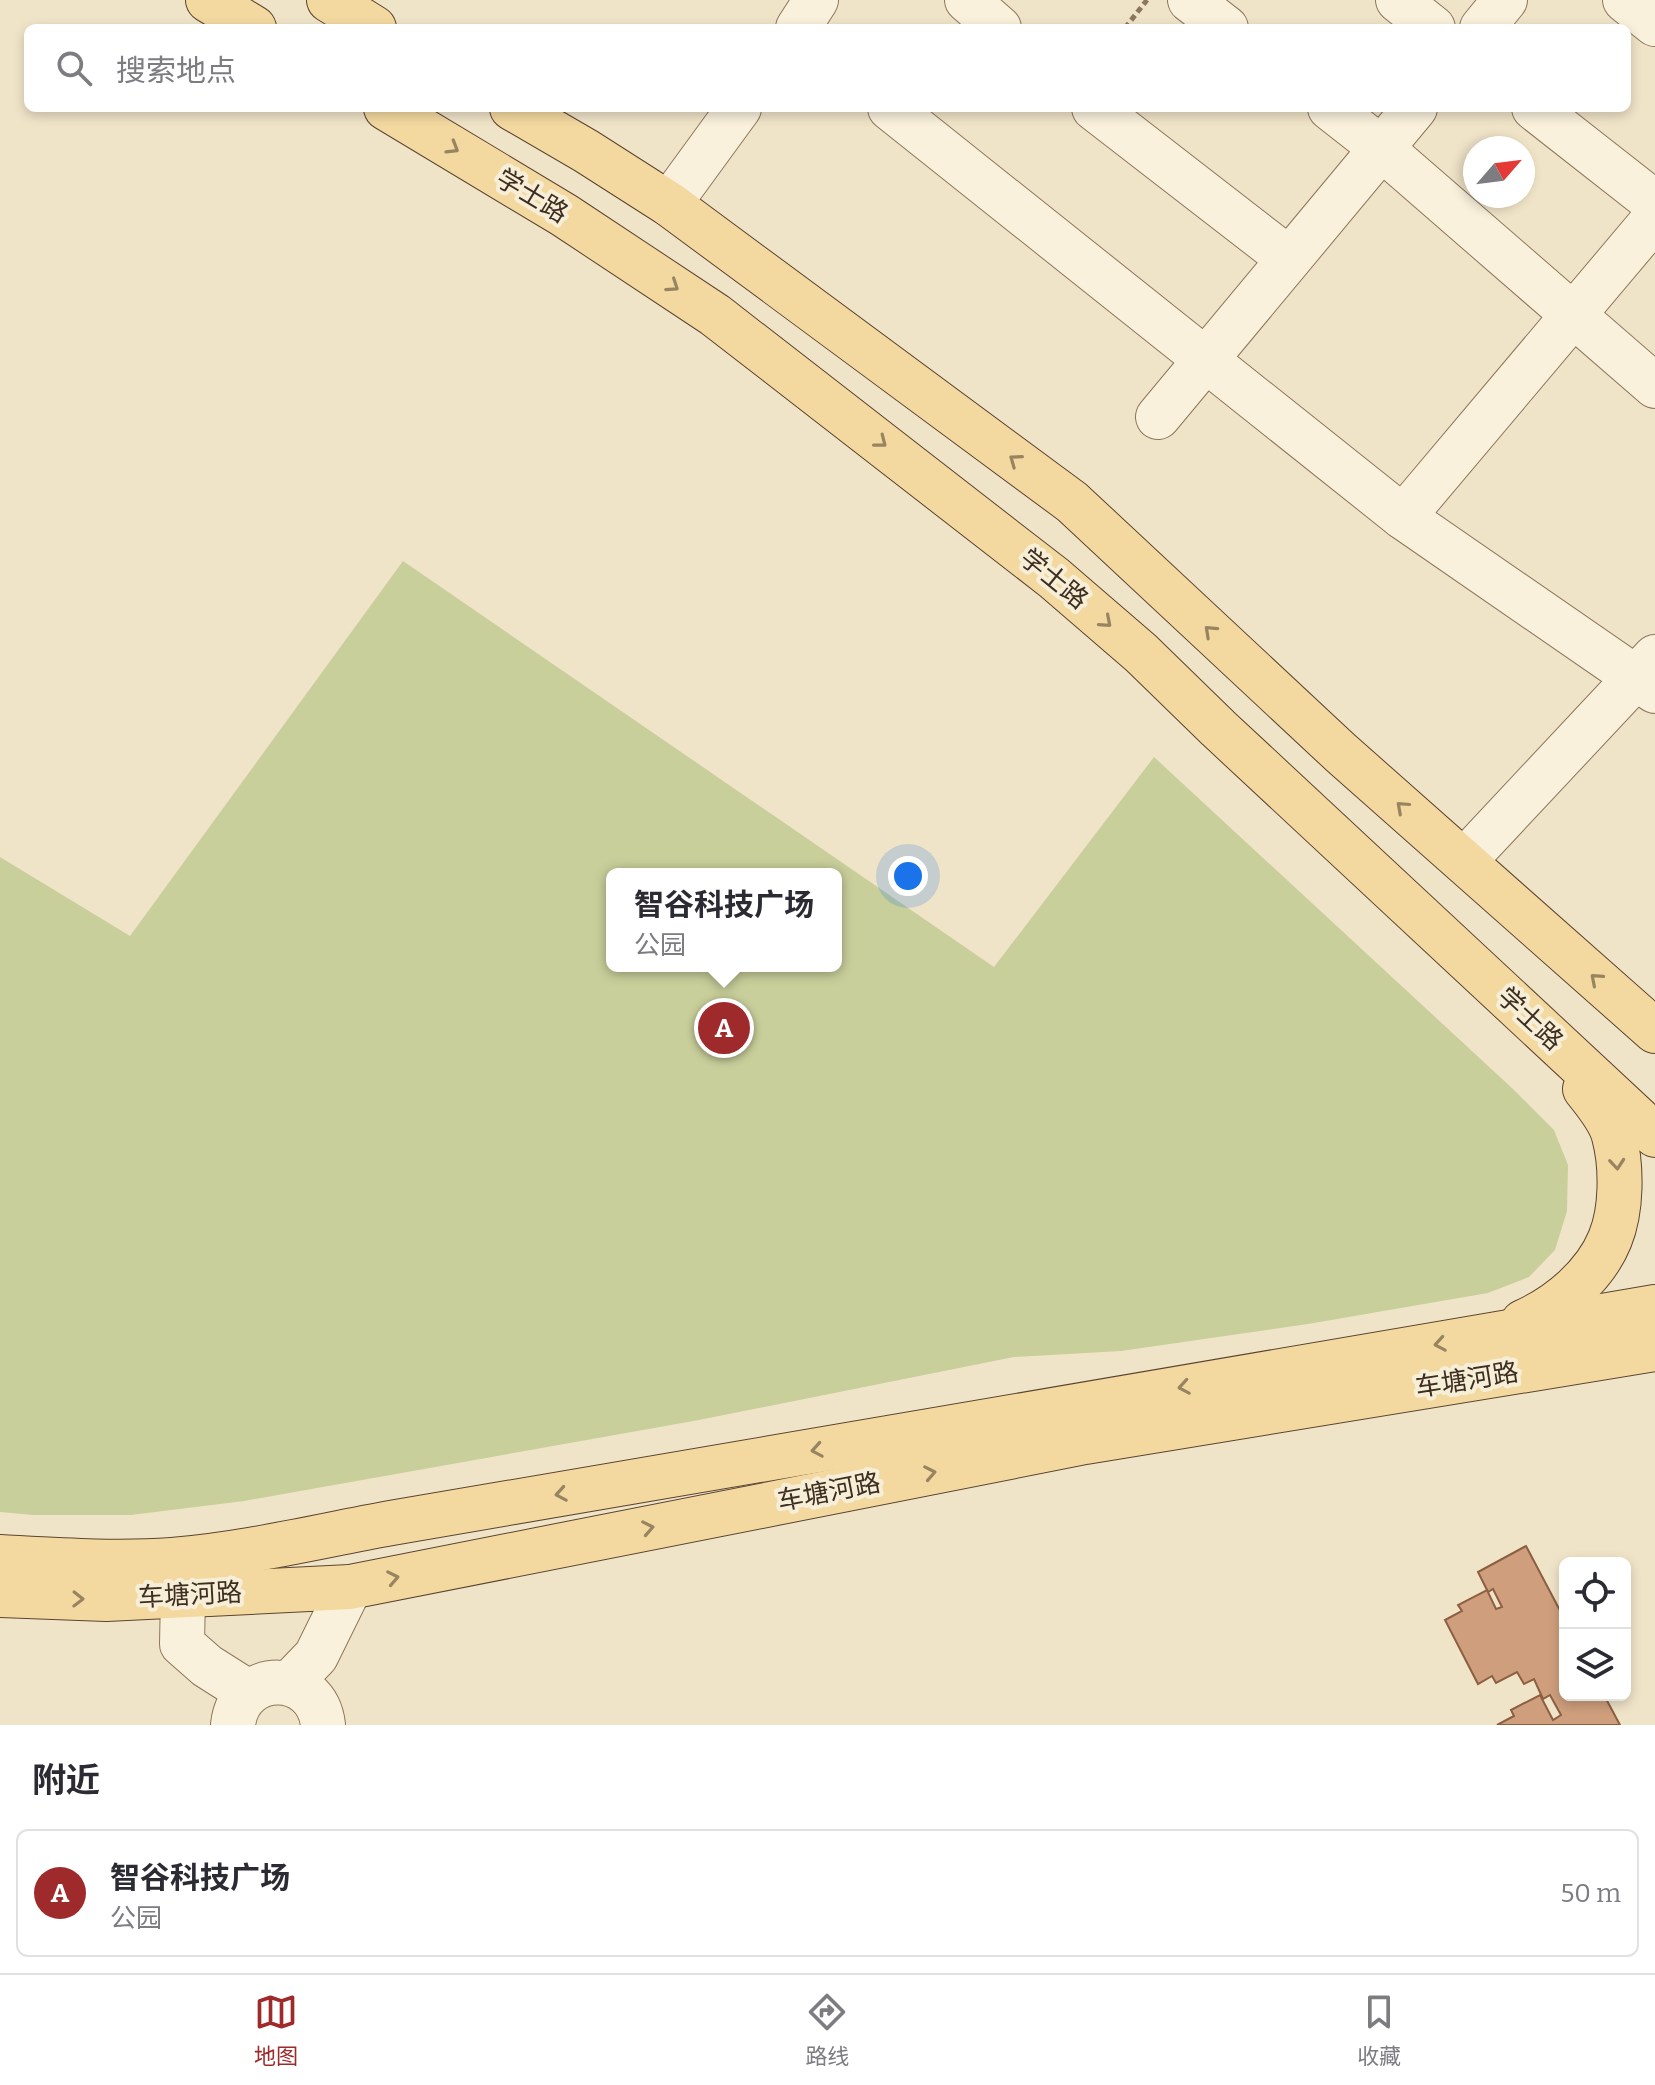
<!DOCTYPE html>
<html lang="zh">
<meta charset="utf-8">
<style>
:root{--surface:#fff;--page:#f7f7f7;--text:#2b2b33;--muted:#7c7c81;--line:#e1e1e2;--accent:#9e2a2b}
body{margin:0;font-family:Bitter,"Noto Sans SC",serif;background:var(--page);color:var(--text)}
.controls{position:absolute;right:24px;bottom:24px;display:grid;overflow:hidden;border-radius:12px;box-shadow:0 4px 12px #0003}
.controls button{width:72px;height:72px;display:grid;place-items:center;padding:0;border:0;border-bottom:2px solid var(--line);background:var(--surface);color:var(--text);font:40px sans-serif}
.compass{position:absolute;left:1463px;top:136px;width:72px;height:72px;border-radius:50%;background:var(--surface);box-shadow:0 4px 12px #0003;rotate:62deg}
.you{position:absolute;left:908px;top:876px;width:28px;height:28px;margin:-20px;border:6px solid #fff;border-radius:50%;background:#1a73e8;box-shadow:0 0 0 12px #1a73e833}
.badge{display:grid;place-items:center;width:52px;height:52px;border-radius:50%;background:var(--accent);color:#fff;font-size:26px;font-weight:700}
.pin{position:absolute;translate:-50% -50%;border:4px solid #fff;box-shadow:0 2px 8px #0006}
.popup{position:absolute;left:606px;top:868px;width:236px;height:104px;box-sizing:border-box;display:grid;place-content:center;border-radius:12px;background:var(--surface);filter:drop-shadow(0 2px 6px #0005);font-size:26px;white-space:nowrap;color:var(--muted)}
.popup b{font-size:30px;color:var(--text)}
.popup::after{content:'';position:absolute;left:50%;top:100%;margin-left:-16px;border:16px solid transparent;border-top-color:var(--surface)}
.list{margin:0;padding:0;list-style:none}
h2{display:flex;justify-content:space-between;align-items:center;height:104px;margin:0;padding:0 32px;font-size:34px}
h2 small{font-size:26px;font-weight:400;color:var(--muted)}
.list li{display:grid;grid-template-columns:52px 1fr auto;gap:24px;align-items:center;box-sizing:border-box;height:128px;margin:0 16px 16px;padding:0 16px;border:2px solid var(--line);border-radius:12px}
.list b{display:block;font-size:30px;white-space:nowrap}
.list p{margin:0;font-size:26px;white-space:nowrap;color:var(--muted)}
.list em{font-size:26px;font-style:normal;color:var(--muted)}
.icon{flex:none;width:44px;height:44px;fill:none;stroke:currentColor;stroke-width:2;stroke-linecap:round;stroke-linejoin:round}
.map{position:relative;flex:none;width:1655px;height:1725px;overflow:hidden}
.search{position:absolute;background:var(--surface);box-shadow:0 4px 12px #0003;left:24px;right:24px;top:24px;height:88px;display:flex;align-items:center;gap:20px;box-sizing:border-box;padding:0 28px;border-radius:12px;color:var(--muted);font-size:30px}
.sheet{height:248px;background:var(--surface)}
nav{display:flex;justify-content:space-around;align-items:center;box-sizing:border-box;height:112px;border-top:2px solid var(--line);background:var(--surface);font-size:22px;color:var(--muted)}
nav a{display:grid;justify-items:center;gap:4px}
nav .on{color:var(--accent)}
.map>svg:first-child{display:block}
.green{fill:#c9cf9b;fill-rule:evenodd}
.building{fill:#cf9f7d;stroke:#8d5f41;stroke-width:2}
.lines{fill:none;stroke-linecap:round;stroke-linejoin:round}
.minor-casing{stroke:#8d765c;stroke-width:46}
.major-casing{stroke:#5b4430;stroke-width:46}
.path{stroke:#8d765c;stroke-width:5;stroke-dasharray:6 4;stroke-linecap:butt}
.minor{stroke:#faf1dc;stroke-width:44}
.major{stroke:#f3d9a0;stroke-width:44}
.oneway{stroke:#988460}
.labels{text-anchor:middle;dominant-baseline:central;stroke-width:8;stroke-linejoin:round;paint-order:stroke}
.street-label{font-size:26px;fill:#3d2e20;stroke:#f7eed8}
</style>
<div class="map">
<svg width="1655" height="1725" viewBox="0 0 1655 1725">
<rect width="100%" height="100%" fill="#f0e4c8"/>
<path class="green" d="M403 561 994 967 1154 757 1513 1089 1554 1130 1568 1165 1567 1211 1555 1250 1529 1277 1488 1293 1308 1324 1121 1351 1014 1357 699 1420 244 1501 131 1515H33L0 1512V857L130 936ZM612 874H836V966H612Z"/>
<polygon class="building" points="1526,1546 1565,1620 1565,1695 1604,1695 1620,1725 1497,1725 1514,1716 1511,1710 1540,1695 1553,1720 1561,1715 1550,1695 1543,1699 1534,1679 1524,1684 1517,1672 1496,1683 1492,1676 1478,1684 1445,1620 1462,1611 1458,1605 1487,1590 1496,1609 1502,1607 1493,1589 1488,1592 1478,1572"/>
<g class="lines">
<defs>
<g id="minor">
<polyline points="967,0 999,28"/>
<polyline points="1190,0 1226,28"/>
<polyline points="1398,0 1433,28"/>
<polyline points="1625,0 1655,24"/>
<polyline points="798,28 816,0"/>
<polyline points="1482,28 1505,0"/>
<polyline points="890,108 1403,517 1655,691"/>
<polyline points="1094,108 1289,259"/>
<polyline points="1330,108 1381,148 1655,386"/>
<polyline points="1534,108 1655,203"/>
<polyline points="669,204 739,108"/>
<polyline points="1158,417 1415,108"/>
<polyline points="1403,517 1655,218"/>
<polyline points="1464,861 1655,657"/>
<polyline points="183,1596 182,1644 207,1666 248,1692"/>
<polyline points="290,1683 316,1656 350,1587"/>
<path d="M233 1725C239 1668 317 1669 323 1725"/>
</g>
<g id="major">
<polyline points="208,0 254,28"/>
<polyline points="329,0 374,28"/>
<polyline points="386,108 564,215 715,315 1054,578 1141,653 1218,728 1655,1135"/>
<polyline points="512,108 586,151 669,204 1072,502 1341,753 1655,1031"/>
<path d="M1523 1322C1559 1306 1595 1276 1610 1239 1622 1210 1622 1166 1614 1136 1610 1119 1595 1102 1585 1089"/>
<path d="M0 1557C57 1560 115 1564 172 1560 246 1554 319 1536 391 1523L1655 1307"/>
<polyline points="0,1595 106,1599 350,1587 1085,1442 1655,1349"/>
</g>
</defs>
<use href="#minor" class="minor-casing"/>
<use href="#major" class="major-casing"/>
<polyline class="path" points="1125,28 1147,0"/>
<use href="#minor" class="minor"/>
<use href="#major" class="major"/>
</g>
<defs><path id="oneway-chevron" d="M-2-3.5L2.5 0L-2 3.5" fill="none" stroke-width="1.6" stroke-linecap="round" stroke-linejoin="round" transform="scale(2)"/></defs>
<g class="oneway">
<use href="#oneway-chevron" transform="translate(453 148) rotate(31)"/>
<use href="#oneway-chevron" transform="translate(673 286) rotate(34)"/>
<use href="#oneway-chevron" transform="translate(881 442) rotate(38)"/>
<use href="#oneway-chevron" transform="translate(1015 460) rotate(-144)"/>
<use href="#oneway-chevron" transform="translate(1106 622) rotate(41)"/>
<use href="#oneway-chevron" transform="translate(1210 631) rotate(-137)"/>
<use href="#oneway-chevron" transform="translate(1402 807) rotate(-138)"/>
<use href="#oneway-chevron" transform="translate(1596 979) rotate(-139)"/>
<use href="#oneway-chevron" transform="translate(1617 1164) rotate(85)"/>
<use href="#oneway-chevron" transform="translate(1440 1344) rotate(170)"/>
<use href="#oneway-chevron" transform="translate(1184 1387) rotate(170)"/>
<use href="#oneway-chevron" transform="translate(817 1450) rotate(170)"/>
<use href="#oneway-chevron" transform="translate(930 1473) rotate(-11)"/>
<use href="#oneway-chevron" transform="translate(561 1494) rotate(170)"/>
<use href="#oneway-chevron" transform="translate(648 1528) rotate(-11)"/>
<use href="#oneway-chevron" transform="translate(393 1578) rotate(-11)"/>
<use href="#oneway-chevron" transform="translate(78 1599) rotate(1)"/>
</g>
<g class="labels">
<g class="street-label">
<text transform="translate(532 196) rotate(31)">学士路</text>
<text transform="translate(1054 579) rotate(39)">学士路</text>
<text transform="translate(1530 1019) rotate(43)">学士路</text>
<text transform="translate(1467 1380) rotate(-9)">车塘河路</text>
<text transform="translate(829 1492) rotate(-11)">车塘河路</text>
<text transform="translate(190 1595) rotate(-3)">车塘河路</text>
</g>
</g>
</svg>
<div class="controls">
<button><svg class="icon" aria-label="locate" viewBox="0 0 24 24"><circle cx="12" cy="12" r="6"/><path d="M12 2v4M12 18v4M2 12h4M18 12h4"/></svg></button>
<button><svg class="icon" aria-label="layers" viewBox="0 0 24 24"><path d="M12 4l9 5-9 5-9-5zM3 14l9 5 9-5"/></svg></button>
</div>
<svg class="compass" viewBox="-18 -18 36 36"><path d="M0-13l5 13h-10z" fill="#e53935"/><path d="M0 13l5-13h-10z" fill="#7c7c81"/></svg>
<div class="you"></div>
<div class="pin badge" style="left:724px;top:1028px">A</div>
<div class="popup"><b>智谷科技广场</b>公园</div>
<div class="search"><svg class="icon" aria-label="search" viewBox="0 0 24 24"><circle cx="10" cy="10" r="6"/><path d="M15 15l6 6"/></svg>搜索地点</div>
</div>
<section class="sheet">
<h2>附近<small></small></h2>
<ul class="list">
<li><span class="badge">A</span><div><b>智谷科技广场</b><p>公园</p></div><em>50 m</em></li>
</ul>
</section>
<nav>
<a class="on"><svg class="icon" aria-label="map" viewBox="0 0 24 24"><path d="M3 6l6-2 6 2 6-2v14l-6 2-6-2-6 2zM9 4v14M15 6v14"/></svg>地图</a>
<a><svg class="icon" aria-label="directions" viewBox="0 0 24 24"><path d="M12 3l9 9-9 9-9-9zM9 14v-3h6M13 9l2 2-2 2"/></svg>路线</a>
<a><svg class="icon" aria-label="saved" viewBox="0 0 24 24"><path d="M7 4h10v16l-5-4-5 4z"/></svg>收藏</a>
</nav>
